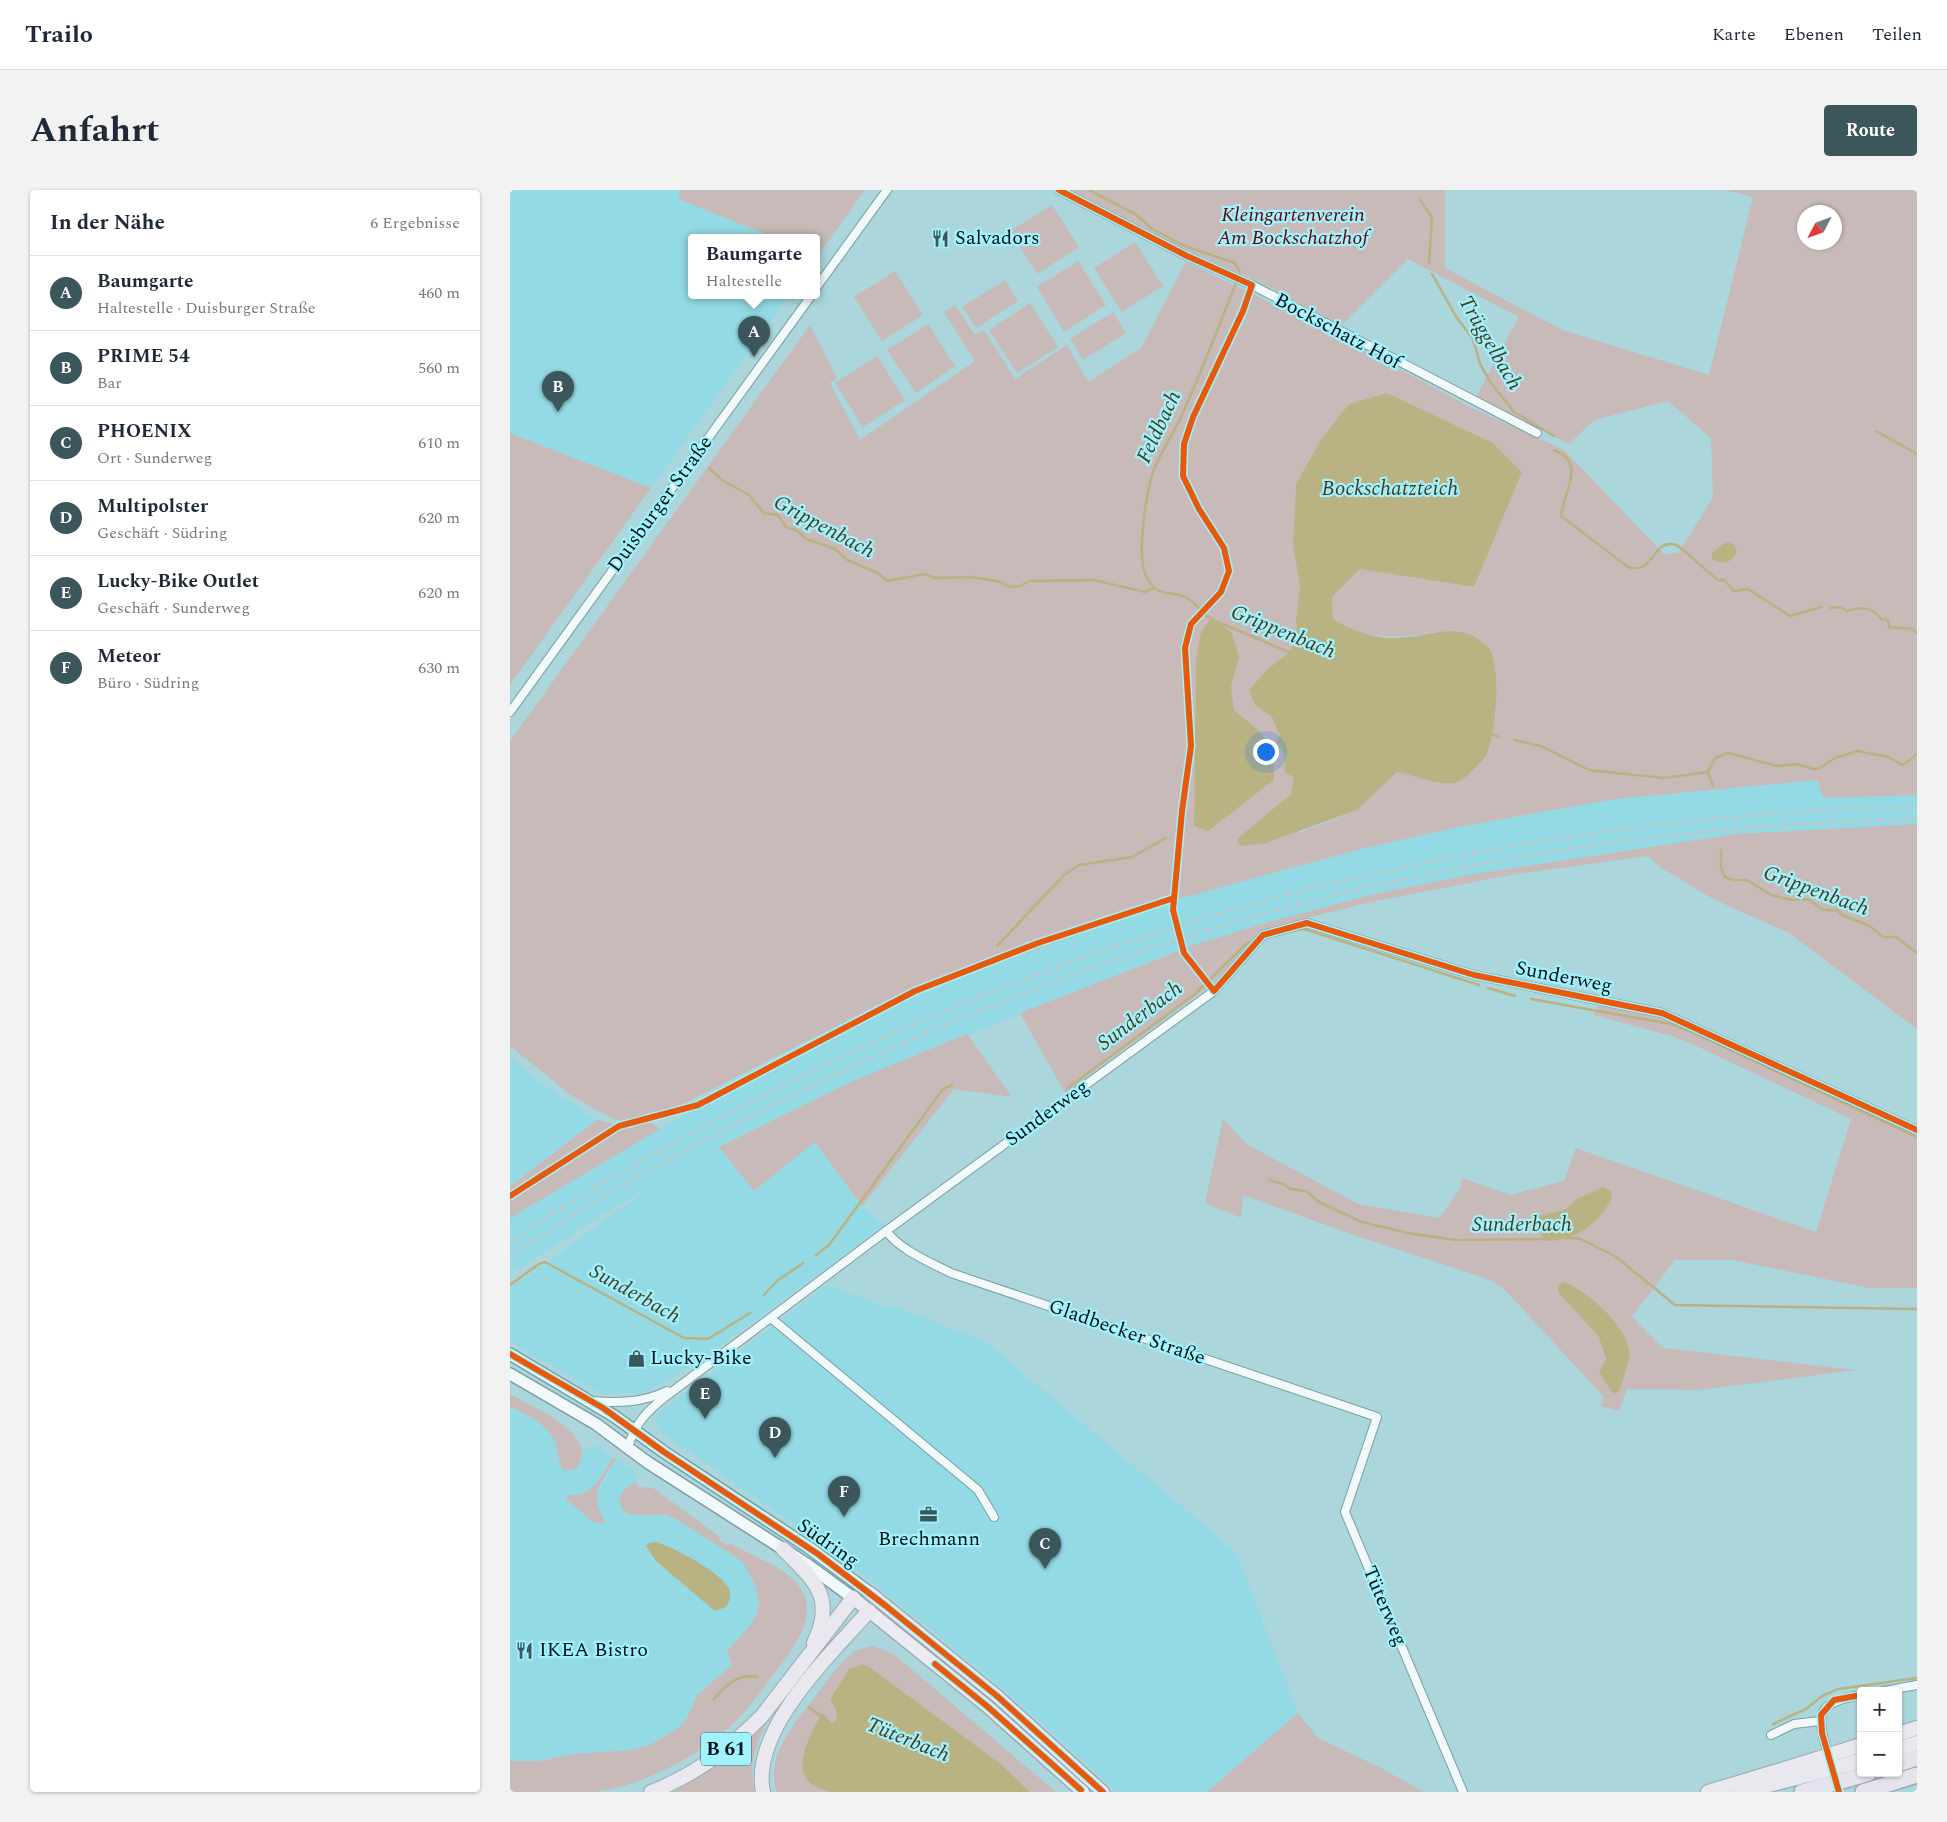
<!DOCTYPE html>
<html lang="de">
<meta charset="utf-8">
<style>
:root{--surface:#fff;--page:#f2f2f3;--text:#1f2937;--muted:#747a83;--line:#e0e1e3;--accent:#3b575b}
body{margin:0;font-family:Spectral,serif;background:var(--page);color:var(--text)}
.controls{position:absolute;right:15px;bottom:15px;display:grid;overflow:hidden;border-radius:5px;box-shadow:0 1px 4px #0004}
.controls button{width:45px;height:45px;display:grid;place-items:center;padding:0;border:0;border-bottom:1px solid var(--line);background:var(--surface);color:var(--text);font:25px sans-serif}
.compass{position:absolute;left:1287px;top:15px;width:45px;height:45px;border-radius:50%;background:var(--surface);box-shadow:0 1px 4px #0004;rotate:229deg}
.you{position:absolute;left:755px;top:561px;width:18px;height:18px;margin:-12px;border:4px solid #fff;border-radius:50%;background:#1a73e8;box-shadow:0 0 0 8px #1a73e833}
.badge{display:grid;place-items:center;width:32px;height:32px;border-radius:50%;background:var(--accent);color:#fff;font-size:16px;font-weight:700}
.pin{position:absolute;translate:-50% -41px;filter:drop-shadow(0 1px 2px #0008)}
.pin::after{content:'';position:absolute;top:26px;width:18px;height:15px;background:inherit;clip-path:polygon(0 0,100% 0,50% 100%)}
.popup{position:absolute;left:178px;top:44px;width:132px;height:65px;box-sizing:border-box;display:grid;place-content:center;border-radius:5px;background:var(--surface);filter:drop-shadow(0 1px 4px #0005);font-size:16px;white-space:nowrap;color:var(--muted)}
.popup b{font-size:19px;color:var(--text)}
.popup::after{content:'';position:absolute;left:50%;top:100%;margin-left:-10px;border:10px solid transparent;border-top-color:var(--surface)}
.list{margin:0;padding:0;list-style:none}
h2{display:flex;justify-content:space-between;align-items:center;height:65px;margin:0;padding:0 20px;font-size:21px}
h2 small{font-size:16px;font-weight:400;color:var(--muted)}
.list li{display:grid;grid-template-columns:32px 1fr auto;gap:15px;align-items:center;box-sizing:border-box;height:75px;padding:0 20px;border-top:1px solid var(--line)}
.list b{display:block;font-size:19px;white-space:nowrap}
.list p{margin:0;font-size:16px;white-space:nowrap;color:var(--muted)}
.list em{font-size:16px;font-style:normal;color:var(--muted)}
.map{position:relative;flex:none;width:1407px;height:1602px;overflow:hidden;border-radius:5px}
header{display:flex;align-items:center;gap:30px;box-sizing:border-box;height:70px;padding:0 25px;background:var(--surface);border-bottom:1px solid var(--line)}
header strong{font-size:24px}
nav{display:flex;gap:28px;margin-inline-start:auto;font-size:18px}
.intro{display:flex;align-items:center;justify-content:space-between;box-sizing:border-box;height:120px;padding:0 30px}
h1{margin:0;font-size:35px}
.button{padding:12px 22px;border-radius:5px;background:var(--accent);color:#fff;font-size:18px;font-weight:700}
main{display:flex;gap:30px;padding:0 30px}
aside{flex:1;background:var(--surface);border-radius:5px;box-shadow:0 1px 4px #0004}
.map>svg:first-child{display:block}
.built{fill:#94dae4}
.green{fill:#c7bab9;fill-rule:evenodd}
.water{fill:#b9b282}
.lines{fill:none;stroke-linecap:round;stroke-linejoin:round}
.stream{stroke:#b9b282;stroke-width:2.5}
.minor-casing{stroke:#7a9ea3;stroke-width:10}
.secondary-casing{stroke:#7a9ea3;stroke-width:14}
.primary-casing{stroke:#9ca9b4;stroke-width:15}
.trunk-casing{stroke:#9ca9b4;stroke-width:16}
.motorway-casing{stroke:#9ca9b4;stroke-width:18}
.minor{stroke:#f2f9fa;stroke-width:8}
.secondary{stroke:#f2f9fa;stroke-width:11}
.primary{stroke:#ebecf1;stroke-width:12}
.trunk{stroke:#e8e8ee;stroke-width:14}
.motorway{stroke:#e5e4ec;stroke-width:15}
.rail{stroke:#bbc8c9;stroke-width:2.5;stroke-dasharray:8 4;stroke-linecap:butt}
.trunk-bridge-casing{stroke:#9ca9b4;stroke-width:16;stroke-linecap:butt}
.motorway-bridge-casing{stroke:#9ca9b4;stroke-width:18;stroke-linecap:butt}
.trunk-bridge{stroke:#e8e8ee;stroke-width:14}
.motorway-bridge{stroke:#e5e4ec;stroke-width:15}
.cycleway-casing{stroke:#a2f2fe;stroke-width:9}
.cycleway{stroke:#e8590c;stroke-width:6}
.labels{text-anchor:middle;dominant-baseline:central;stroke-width:4.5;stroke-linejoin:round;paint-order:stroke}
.shield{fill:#a2f2fe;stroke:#31555c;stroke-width:1}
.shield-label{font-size:19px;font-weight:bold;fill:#001216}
.park-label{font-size:20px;font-style:italic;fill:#620004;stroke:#a2f2fe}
.poi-label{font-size:20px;fill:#001216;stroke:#a2f2fe;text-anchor:start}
.street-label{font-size:20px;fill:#001216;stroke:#a2f2fe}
.water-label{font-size:21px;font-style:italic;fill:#483b1b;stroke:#a2f2fe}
</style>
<header>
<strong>Trailo</strong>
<nav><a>Karte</a><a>Ebenen</a><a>Teilen</a></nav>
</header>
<div class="intro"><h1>Anfahrt</h1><a class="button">Route</a></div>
<main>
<aside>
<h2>In der Nähe<small>6 Ergebnisse</small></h2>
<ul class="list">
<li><span class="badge">A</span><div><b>Baumgarte</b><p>Haltestelle · Duisburger Straße</p></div><em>460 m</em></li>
<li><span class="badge">B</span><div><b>PRIME 54</b><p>Bar</p></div><em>560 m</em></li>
<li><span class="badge">C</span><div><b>PHOENIX</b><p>Ort · Sunderweg</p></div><em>610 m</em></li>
<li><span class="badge">D</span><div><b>Multipolster</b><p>Geschäft · Südring</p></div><em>620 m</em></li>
<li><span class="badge">E</span><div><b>Lucky-Bike Outlet</b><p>Geschäft · Sunderweg</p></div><em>620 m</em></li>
<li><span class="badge">F</span><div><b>Meteor</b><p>Büro · Südring</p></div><em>630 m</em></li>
</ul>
</aside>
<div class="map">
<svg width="1407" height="1602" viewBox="0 0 1407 1602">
<rect width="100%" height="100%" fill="#aad6dc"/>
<g class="built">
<polygon points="0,0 172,0 169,9 266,48 182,48 182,106 279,106 141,298 0,243"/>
<polygon points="1307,590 1314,608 1407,605 1407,634 1225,644 958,685 860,705 759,732 677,757 343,891 209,957 244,1001 305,952 352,1016 375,1035 196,1166 147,1197 130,1203 92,1204 0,1152 0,1099 145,994 97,1022 0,1084 0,1028 109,962 214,902 392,812 540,753 661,711 847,660 948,637 1105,609"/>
<polygon points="0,867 26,889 87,930 0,996"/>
<polygon points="317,1095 377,1117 378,1114 476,1152 726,1362 788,1523 697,1602 607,1602 505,1509 416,1435 315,1356 151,1242 146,1232 149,1223"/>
<polygon points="0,1216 33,1235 44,1249 48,1267 57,1280 66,1279 72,1269 72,1261 87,1256 103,1267 84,1297 57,1310 85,1333 96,1333 87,1318 87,1304 106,1269 125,1281 126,1293 115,1298 147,1324 168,1330 233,1372 240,1383 246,1397 249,1413 247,1422 243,1432 232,1446 222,1475 190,1502 184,1510 177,1528 169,1538 140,1555 120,1560 43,1567 30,1571 0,1571"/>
</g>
<g class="green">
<polygon points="172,0 355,0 308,65 306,48 266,48 168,9"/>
<path d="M560 0H935V78L1052 140 1199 185 1243 7 1216 0H1407V605L1313 608 1307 590 1105 609 948 637 847 660 661 711 446 789 407 795 169 916 113 931 101 928 62 906 0 856V551L300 135 327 188 320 193 350 250 465 171 434 122 445 115 465 145 474 140 505 189 557 155 578 192 631 158 676 72 813 138 962 218 1054 260 1154 364 1168 363 1203 308 1201 248 1158 211 1084 230 1059 254 966 207 1009 127 898 69 831 136 746 90 679 61ZM1294 22H1324V52H1294ZM877 203 983 253 1012 282 964 397 850 379 822 407 823 429C863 451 882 449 926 442L986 485V523L981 545 928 593 887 582 847 620 822 630 791 642 728 649 781 604 785 588 775 582 774 564 766 550 770 546 762 527 759 478 780 462 787 445 786 430 790 396 783 355 786 294 812 248 839 214ZM691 442 729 468 721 496 724 520 756 547 764 590 698 641 684 636 686 472Z"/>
<polygon points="542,15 569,57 527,84 500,41"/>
<polygon points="625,52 653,96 612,122 584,78"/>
<polygon points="568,71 596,115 554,142 527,97"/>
<polygon points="385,81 413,125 372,151 344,107"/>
<polygon points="495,90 508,111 466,138 452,117"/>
<polygon points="520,113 548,157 507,183 479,140"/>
<polygon points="603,122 616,143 573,170 560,149"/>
<polygon points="418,134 445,176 406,203 377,160"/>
<polygon points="367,166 395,210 353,237 325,193"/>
<polygon points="0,243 141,298 0,495"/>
<polygon points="1407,634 1407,839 1279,743 1203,709 1150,677 1138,666 1006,684 861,712 797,728 750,742 723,774 701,794 677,757 759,732 860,705 958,685 1225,644"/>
<polygon points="669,761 697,798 555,903 510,823"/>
<path d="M1088 815 1151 826 1407 945V1098H1359L1223 1070H1165L1122 1127 1153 1158 1346 1180 1189 1200 1117 1199 1109 1221 1091 1216 1094 1207 997 1102 981 1090 847 1046 733 1005 731 1028 695 1013 713 929 738 955 848 1014 929 1028 950 999 952 988 1000 1005 1054 991 1066 958 1306 1042 1341 929 1182 854 1162 846 1083 825ZM1101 1002 1102 1008 1096 1019 1029 1026 1056 1019ZM1079 1134 1118 1174 1089 1183C1103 1165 1091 1149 1079 1134Z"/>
<polygon points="457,844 502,907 444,899 352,1016 305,952 244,1001 209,957 343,891"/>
<polygon points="87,930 115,936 140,932 150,939 0,1028 0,996"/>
<path d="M0 1204C22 1217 93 1245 66 1279L57 1280 56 1283C47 1273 49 1262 44 1250 37 1233 15 1225 0 1216Z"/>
<path d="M103 1267 106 1269C89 1296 78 1303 96 1333H85L57 1310V1305C83 1308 92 1286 103 1267Z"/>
<path d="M126 1293 128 1297 143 1298 210 1347 209 1350 218 1356 220 1353C243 1368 281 1377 294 1404 305 1429 284 1457 270 1476 257 1493 244 1511 230 1527 196 1563 132 1597 83 1602 56 1602 27 1602 0 1602V1571H30L63 1564 120 1560 140 1555 169 1538 177 1528 187 1505 222 1475 217 1461 243 1432 247 1422 249 1413 246 1397 233 1372 168 1330 156 1325H121L113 1321 109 1309C112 1300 117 1297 126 1293Z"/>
<path d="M363 1456 383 1464 399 1477 546 1602H520L492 1575 358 1477 339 1479 320 1509 327 1522 326 1530 322 1533 312 1524 292 1566 318 1601 322 1602H267C253 1566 289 1529 308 1503 318 1490 328 1475 341 1464 347 1459 355 1458 363 1456Z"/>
<polygon points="788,1523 808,1548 871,1578 914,1602 697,1602"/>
<path d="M257 1532C245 1555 238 1576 245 1602H163L211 1573Z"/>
</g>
<g class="water">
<path d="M877 203 983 253 1012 282 964 397 850 379 822 407 823 429C842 440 864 449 887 448 920 447 949 429 977 456 993 471 986 549 975 567 970 573 957 587 950 591 934 599 904 585 887 582L847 620 756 653 730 656 727 649 781 604 784 588 775 582 774 564 766 550 770 546 762 527 745 515 739 500 759 478 780 462 787 445 786 430 790 396 783 355 786 294 812 248 839 214Z"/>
<path d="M1216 352 1223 354 1227 361C1223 372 1213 376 1202 369V363Z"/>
<path d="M702 427 722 443 729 468 721 496 724 520C755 547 764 546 764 590L698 641 684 636 686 471 691 442Z"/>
<path d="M1093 997 1101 1001 1102 1008C1090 1033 1066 1050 1038 1051L1032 1046 1029 1026 1056 1019 1067 1009Z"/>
<path d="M1054 1092C1076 1100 1116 1135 1119 1160 1120 1167 1117 1176 1115 1183 1113 1190 1111 1198 1106 1204L1101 1201 1089 1182 1096 1169 1089 1147 1048 1102V1096Z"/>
<path d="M147 1352C164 1358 216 1384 220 1402 221 1408 219 1412 216 1417L205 1421 146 1371 136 1356 139 1353Z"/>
<path d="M351 1475 358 1476 492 1575 520 1602H322C272 1593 297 1551 312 1523L322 1533 326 1530 327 1522 320 1509 339 1479Z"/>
</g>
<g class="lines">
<g class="stream">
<polyline points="579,0 627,25 642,39 675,56 725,73 730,82"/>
<polyline points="910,10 922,27 919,73"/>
<polyline points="922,84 947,128 963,149 970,174 981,193 1004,222 1044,246"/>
<polyline points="1366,241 1407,264"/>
<path d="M1044 260C1077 273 1054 300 1051 326L1118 377C1144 386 1143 347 1166 355 1170 356 1201 385 1208 390H1214L1224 401 1238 399 1280 426 1311 417"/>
<polyline points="199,278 212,290 239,305 254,323 268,325 276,337 288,341 296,349 325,359 337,370 368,383 377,391 415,384 426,388 461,387 487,391 501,397 510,396 519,391 584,390 635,402 644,398"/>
<path d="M1321 418 1330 417 1337 421C1350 416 1363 417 1371 429L1378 430 1379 437 1402 439 1407 443"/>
<path d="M703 430C692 425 688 414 677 408 661 399 648 410 636 386 626 366 636 307 642 285 647 268 663 244 671 227 691 183 708 138 726 93"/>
<polyline points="708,432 781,463"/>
<polyline points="978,543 989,547"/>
<polyline points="1004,550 1031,556 1079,580 1153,588 1198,582 1203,596"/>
<polyline points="1198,582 1205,568 1218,563 1267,576 1286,574 1304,579 1310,578 1325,568 1347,561 1378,567 1393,575 1407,564"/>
<polyline points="1211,660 1211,678 1215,687 1222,690 1237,690 1261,705 1282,710 1298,709 1313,720 1327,720 1334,726 1360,736 1373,747 1386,747 1407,763"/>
<polyline points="776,742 794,739 969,795"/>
<polyline points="487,756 554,685 569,675 622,667 656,648"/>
<polyline points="978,798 1005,806"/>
<polyline points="1021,809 1161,834 1180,841 1407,947"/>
<polyline points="558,898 685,804 738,752"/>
<polyline points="759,990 774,994 780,999 796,1001 809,1012 852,1032 898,1043 946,1050 1038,1049"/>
<polyline points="1056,1048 1068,1048 1105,1066 1165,1115 1407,1119"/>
<polyline points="306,1065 319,1055 433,899 442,895"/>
<polyline points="0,1095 29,1074 35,1072 174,1148 198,1149 240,1123"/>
<polyline points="254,1105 267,1091 293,1073"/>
<path d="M204 1509C215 1496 228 1483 247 1487"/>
<polyline points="299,1517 312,1527"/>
<polyline points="1263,1534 1296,1519 1312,1506 1328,1499 1407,1488"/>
</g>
<defs>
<g id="minor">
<polyline points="549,0 677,66 742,95 1027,243"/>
<polyline points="306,98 377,0"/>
<polyline points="0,522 301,106"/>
<path d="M376 1041C393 1062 418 1071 441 1083L867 1227 835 1322 953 1602"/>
<polyline points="262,1129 468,1300 484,1327"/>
<path d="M81 1211C108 1213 132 1213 157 1201"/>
<path d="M118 1257C125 1234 136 1222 155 1207L376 1041 704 801 753 745 797 733 964 785 1152 823 1407 940"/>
<polyline points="1374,1501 1407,1495"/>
<polyline points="1261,1545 1284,1534 1310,1531"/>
<path d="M1319 1569C1308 1527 1301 1513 1351 1505"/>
</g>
<g id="secondary">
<polyline points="0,1164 104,1226 154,1262 298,1357 360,1403"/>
<polyline points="0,1184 86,1234 137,1272 298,1375 343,1408"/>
</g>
<g id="primary">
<polyline points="360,1403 487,1506 593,1602"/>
<polyline points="343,1408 478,1517 573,1602"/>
</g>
<g id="trunk">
<path d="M273 1359C304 1390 326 1407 304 1453"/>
<polyline points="1388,1544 1407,1538"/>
<polyline points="1388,1559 1407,1553"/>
<polyline points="1332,1561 1351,1555"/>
<polyline points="1335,1575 1351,1570"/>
<path d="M141 1602C185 1585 219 1559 252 1526L343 1408"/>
<path d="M253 1602C240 1540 321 1464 359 1421"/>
<polyline points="1198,1602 1307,1569"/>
<polyline points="1231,1602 1310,1582"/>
</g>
<g id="motorway">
<polyline points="1388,1574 1407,1568"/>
<polyline points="1339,1589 1359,1583"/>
<polyline points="1292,1602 1314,1596"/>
<polyline points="1353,1602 1407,1585"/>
</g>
</defs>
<use href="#minor" class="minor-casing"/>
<use href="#secondary" class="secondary-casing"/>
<use href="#primary" class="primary-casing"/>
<use href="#trunk" class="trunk-casing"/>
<use href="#motorway" class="motorway-casing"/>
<use href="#minor" class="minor"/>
<use href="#secondary" class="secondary"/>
<use href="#primary" class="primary"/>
<use href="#trunk" class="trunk"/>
<use href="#motorway" class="motorway"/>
<g class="rail">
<path d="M0 1052C70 1004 145 962 220 923 585 729 994 625 1407 617"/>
<path d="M0 1066C100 999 205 942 313 890 660 723 1023 638 1407 629"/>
</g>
<defs>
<g id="trunk-bridge">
<polyline points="1307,1569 1332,1561"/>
<polyline points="1310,1582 1335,1575"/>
</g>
<polyline id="motorway-bridge" points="1314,1596 1339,1589"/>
</defs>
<use href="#trunk-bridge" class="trunk-bridge-casing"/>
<use href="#motorway-bridge" class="motorway-bridge-casing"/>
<use href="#trunk-bridge" class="trunk-bridge"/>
<use href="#motorway-bridge" class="motorway-bridge"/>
<defs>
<g id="cycleway">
<polyline points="549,0 677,66 742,95 733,121 683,227 674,254 673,286 689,319 714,358 719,381 711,402 681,434 675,458 681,556 672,621 663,720 674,763 704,801 753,745 797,733 964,785 1152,823 1407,940"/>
<polyline points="0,1006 109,936 188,915 405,801 528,753 664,708"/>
<polyline points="0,1164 93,1218 154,1262 308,1364 376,1416 487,1506 593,1602"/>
<polyline points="425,1474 478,1517 571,1600"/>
<polyline points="1329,1602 1312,1543 1311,1525 1324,1510 1351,1505"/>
</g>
</defs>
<use href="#cycleway" class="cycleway-casing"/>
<use href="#cycleway" class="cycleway"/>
</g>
<defs>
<symbol id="restaurant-bare" viewBox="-9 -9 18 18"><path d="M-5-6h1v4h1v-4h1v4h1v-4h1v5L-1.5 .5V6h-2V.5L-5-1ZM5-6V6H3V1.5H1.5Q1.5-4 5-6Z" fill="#3b575b" stroke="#a2f2fe" stroke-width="2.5" paint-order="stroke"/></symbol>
<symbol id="shop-bare" viewBox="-9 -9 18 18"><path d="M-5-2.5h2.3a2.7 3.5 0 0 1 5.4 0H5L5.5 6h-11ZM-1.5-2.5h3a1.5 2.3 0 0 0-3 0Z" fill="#3b575b" stroke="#a2f2fe" stroke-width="2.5" paint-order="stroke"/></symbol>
<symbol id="office-bare" viewBox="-9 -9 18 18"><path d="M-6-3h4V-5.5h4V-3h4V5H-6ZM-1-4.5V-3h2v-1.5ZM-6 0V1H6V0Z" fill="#3b575b" stroke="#a2f2fe" stroke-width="2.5" paint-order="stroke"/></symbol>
</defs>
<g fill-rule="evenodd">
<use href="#restaurant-bare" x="418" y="36" width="25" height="25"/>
<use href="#shop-bare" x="114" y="1156" width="25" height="25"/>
<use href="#office-bare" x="406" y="1312" width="25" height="25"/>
<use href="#restaurant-bare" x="2" y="1448" width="25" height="25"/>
</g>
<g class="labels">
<rect class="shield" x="191" y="1542.5" width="50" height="33" rx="4"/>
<g class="shield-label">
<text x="216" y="1559">B 61</text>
</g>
<g class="park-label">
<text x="783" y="25">Kleingartenverein<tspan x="783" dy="23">Am Bockschatzhof</tspan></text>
</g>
<g class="poi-label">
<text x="445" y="48">Salvadors</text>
<text x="140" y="1168">Lucky-Bike</text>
<text x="419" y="1349" text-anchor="middle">Brechmann</text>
<text x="29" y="1460">IKEA Bistro</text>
</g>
<g class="street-label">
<text transform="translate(828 141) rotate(28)">Bockschatz Hof</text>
<text transform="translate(150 314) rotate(-54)">Duisburger Straße</text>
<text transform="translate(1054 787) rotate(11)">Sunderweg</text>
<text transform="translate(537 923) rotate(-36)">Sunderweg</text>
<text transform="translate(617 1142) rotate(19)">Gladbecker Straße</text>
<text transform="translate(318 1353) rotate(35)">Südring</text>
<text transform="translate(875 1416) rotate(67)">Tüterweg</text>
</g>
<g class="water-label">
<text transform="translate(980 153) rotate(60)">Trüggelbach</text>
<text transform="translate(649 237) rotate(-65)">Feldbach</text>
<text x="880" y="299">Bockschatzteich</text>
<text transform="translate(314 337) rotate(28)">Grippenbach</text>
<text transform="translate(773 442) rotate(22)">Grippenbach</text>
<text transform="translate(1306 701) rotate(20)">Grippenbach</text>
<text transform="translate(630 826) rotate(-37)">Sunderbach</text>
<text x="1012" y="1035">Sunderbach</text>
<text transform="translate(125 1104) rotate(29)">Sunderbach</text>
<text transform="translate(398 1550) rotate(22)">Tüterbach</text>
</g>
</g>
</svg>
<div class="controls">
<button>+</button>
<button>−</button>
</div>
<svg class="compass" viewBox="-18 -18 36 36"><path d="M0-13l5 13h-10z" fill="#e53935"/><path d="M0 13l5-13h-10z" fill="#747a83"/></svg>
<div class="you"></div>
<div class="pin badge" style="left:244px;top:167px">A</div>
<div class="popup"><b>Baumgarte</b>Haltestelle</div>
<div class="pin badge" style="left:48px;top:222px">B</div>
<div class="pin badge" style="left:535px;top:1379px">C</div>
<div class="pin badge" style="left:265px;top:1268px">D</div>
<div class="pin badge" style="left:195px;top:1229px">E</div>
<div class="pin badge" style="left:334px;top:1327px">F</div>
</div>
</main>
